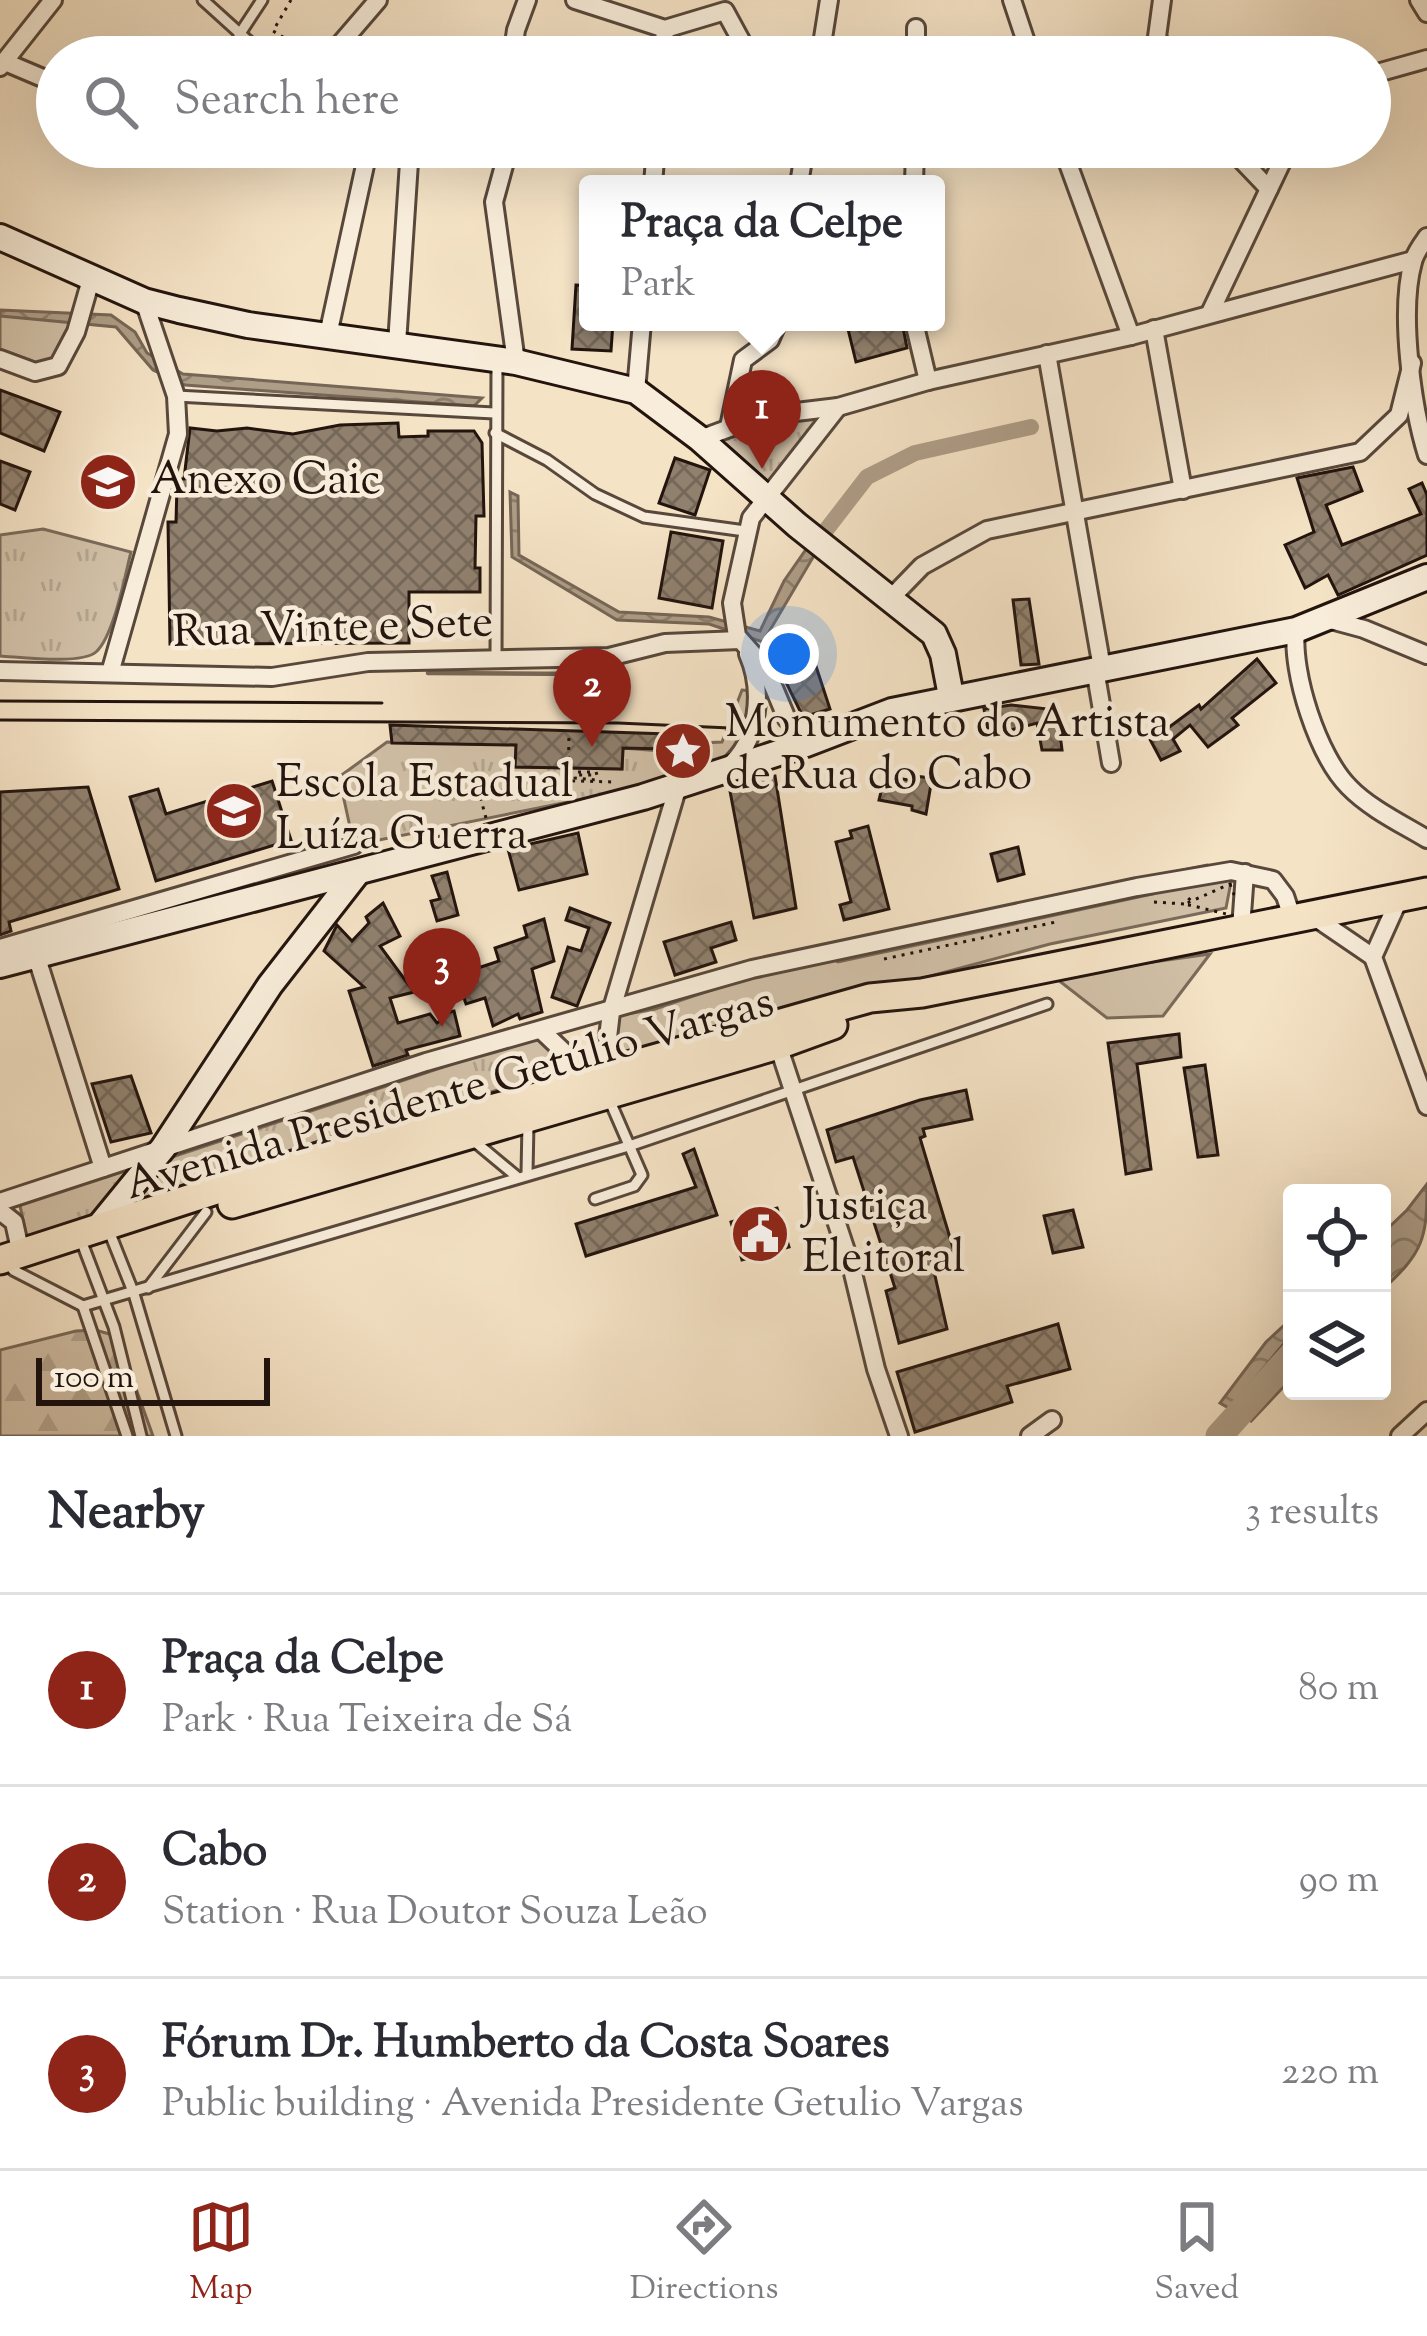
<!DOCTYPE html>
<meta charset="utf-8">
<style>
:root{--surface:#fff;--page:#f7f7f7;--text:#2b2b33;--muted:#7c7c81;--line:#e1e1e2;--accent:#8f2418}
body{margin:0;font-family:"Sorts Mill Goudy",serif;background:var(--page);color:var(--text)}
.controls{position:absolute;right:36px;bottom:36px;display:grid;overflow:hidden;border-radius:12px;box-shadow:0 12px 48px #0002}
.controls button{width:108px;height:108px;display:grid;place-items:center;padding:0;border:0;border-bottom:3px solid var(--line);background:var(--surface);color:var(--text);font:60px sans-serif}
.scale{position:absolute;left:36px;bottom:30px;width:234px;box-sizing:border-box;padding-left:12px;border:6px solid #23140e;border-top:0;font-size:33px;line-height:42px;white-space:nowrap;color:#23140e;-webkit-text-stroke:9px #f8edda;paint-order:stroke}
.you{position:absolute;left:789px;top:654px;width:42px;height:42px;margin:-30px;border:9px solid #fff;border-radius:50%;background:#1a73e8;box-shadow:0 0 0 18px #1a73e833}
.badge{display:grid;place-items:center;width:78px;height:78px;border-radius:50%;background:var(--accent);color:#fff;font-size:39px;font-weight:700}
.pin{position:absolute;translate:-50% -99px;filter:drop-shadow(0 3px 6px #0008)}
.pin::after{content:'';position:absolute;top:63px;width:42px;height:36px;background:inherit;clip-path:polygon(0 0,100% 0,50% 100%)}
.popup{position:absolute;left:579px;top:175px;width:366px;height:156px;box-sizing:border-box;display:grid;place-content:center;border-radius:12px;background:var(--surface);filter:drop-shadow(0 3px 9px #0005);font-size:39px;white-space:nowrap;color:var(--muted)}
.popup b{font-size:45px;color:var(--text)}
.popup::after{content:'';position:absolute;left:50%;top:100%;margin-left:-24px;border:24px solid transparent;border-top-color:var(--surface)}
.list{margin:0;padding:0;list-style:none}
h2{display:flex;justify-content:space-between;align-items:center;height:156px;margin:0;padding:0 48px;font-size:51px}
h2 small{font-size:39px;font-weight:400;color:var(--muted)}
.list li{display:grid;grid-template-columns:78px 1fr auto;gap:36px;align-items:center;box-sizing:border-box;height:192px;padding:0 48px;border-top:3px solid var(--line)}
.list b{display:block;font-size:45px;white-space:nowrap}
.list p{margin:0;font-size:39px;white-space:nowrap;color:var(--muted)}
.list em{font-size:39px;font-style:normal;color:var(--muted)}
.icon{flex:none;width:66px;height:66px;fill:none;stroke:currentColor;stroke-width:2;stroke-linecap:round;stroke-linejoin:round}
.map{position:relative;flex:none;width:1427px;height:1436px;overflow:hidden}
.search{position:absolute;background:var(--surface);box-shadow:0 12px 48px #0002;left:36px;right:36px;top:36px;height:132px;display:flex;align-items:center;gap:30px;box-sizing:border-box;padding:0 42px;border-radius:66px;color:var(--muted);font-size:45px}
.sheet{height:732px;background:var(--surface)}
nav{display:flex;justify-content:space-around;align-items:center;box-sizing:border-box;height:168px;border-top:3px solid var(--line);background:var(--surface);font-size:33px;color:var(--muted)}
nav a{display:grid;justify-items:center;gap:6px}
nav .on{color:var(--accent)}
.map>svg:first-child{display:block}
.grass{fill:#d1c0a7;stroke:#7a6a5a;stroke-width:3}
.forest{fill:url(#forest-firs);stroke:#7a6a5a;stroke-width:3}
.park{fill:url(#park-tufts);stroke:#7a6a5a;stroke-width:3}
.water{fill:url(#water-waves);stroke:#766657;stroke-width:3}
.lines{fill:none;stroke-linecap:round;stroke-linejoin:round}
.shore{stroke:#68584a;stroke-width:3}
.stream{stroke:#766657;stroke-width:4.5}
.canal{stroke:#ae9d87;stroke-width:16}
.river{stroke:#ae9d87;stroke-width:27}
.building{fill:url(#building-cross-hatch);stroke:#23140e;stroke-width:3}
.lane-casing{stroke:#58483c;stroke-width:15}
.street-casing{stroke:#58483c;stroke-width:22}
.secondary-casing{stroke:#23140e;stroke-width:30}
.primary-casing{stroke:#23140e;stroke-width:33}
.path{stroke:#23140e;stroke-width:3;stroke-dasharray:3 6;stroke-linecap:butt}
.lane{stroke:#f8edda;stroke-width:9}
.street{stroke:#f8edda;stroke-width:16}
.secondary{stroke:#f8edda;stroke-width:24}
.primary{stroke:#f5e3c6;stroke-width:27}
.tram{stroke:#23140e;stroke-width:3}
.labels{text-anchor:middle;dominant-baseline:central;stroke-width:9;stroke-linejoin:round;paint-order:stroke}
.poi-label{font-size:45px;fill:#23140e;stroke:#f8edda;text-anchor:start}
.street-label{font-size:45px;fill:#23140e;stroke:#f8edda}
</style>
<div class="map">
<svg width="1427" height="1436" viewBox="0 0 1427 1436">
<defs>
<pattern id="forest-firs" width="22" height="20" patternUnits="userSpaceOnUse" patternTransform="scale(3)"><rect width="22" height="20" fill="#d1c0a7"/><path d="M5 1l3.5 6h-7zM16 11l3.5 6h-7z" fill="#b3a48f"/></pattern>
<pattern id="park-tufts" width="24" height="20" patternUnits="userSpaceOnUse" patternTransform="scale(3)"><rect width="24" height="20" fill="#d1c0a7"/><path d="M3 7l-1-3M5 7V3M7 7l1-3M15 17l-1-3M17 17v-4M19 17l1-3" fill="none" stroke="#b3a48f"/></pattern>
<pattern id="water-waves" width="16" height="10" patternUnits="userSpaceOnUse" patternTransform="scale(3)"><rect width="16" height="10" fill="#ae9d87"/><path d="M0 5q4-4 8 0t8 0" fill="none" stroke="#8d7f6d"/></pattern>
<pattern id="building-cross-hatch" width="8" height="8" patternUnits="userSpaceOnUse" patternTransform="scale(3)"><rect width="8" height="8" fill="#90806e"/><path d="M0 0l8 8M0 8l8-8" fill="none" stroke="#756859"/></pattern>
</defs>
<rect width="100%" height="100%" fill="#f5e3c6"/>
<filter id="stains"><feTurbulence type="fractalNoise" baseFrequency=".00167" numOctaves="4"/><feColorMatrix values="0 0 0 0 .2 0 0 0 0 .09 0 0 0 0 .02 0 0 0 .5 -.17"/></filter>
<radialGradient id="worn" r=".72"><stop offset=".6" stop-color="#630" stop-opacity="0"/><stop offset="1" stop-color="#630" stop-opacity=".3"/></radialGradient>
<g class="grass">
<polygon points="0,313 70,320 73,328 51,362 43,365 0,349"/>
<polygon points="1207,865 1220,869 1231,882 1226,908 1050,944 624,1058 613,1038 616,1016 655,1009 821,953 838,962 1153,894 1168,873"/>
<polygon points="1210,954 1163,1016 1107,1018 1053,976"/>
</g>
<polygon class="forest" points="95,1330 117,1336 153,1436 0,1436 0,1350 76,1331"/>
<g class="park">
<polygon points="838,407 767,500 700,439 757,417"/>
<path d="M43 529 131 552C125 575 114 636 96 652 81 665 20 657 0 656V535Z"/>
<path d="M742 690 752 691C748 719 742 745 718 762L613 793 354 845 339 777 387 742 516 745V767L622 769 623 748 673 752 678 751V744L722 742Z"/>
<polygon points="537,1036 555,1054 549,1073 124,1212 163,1160"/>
<polygon points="127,1169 103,1212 28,1243 19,1201"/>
</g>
<g class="water">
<polygon points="0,310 111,315 135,332 147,353 183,374 482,398 474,406 185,385 153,370 116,327 0,316"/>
<polygon points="510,492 518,496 519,555 619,612 709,617 760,631 784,581 807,548 815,554 763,642 709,624 617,620 512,557"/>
<path d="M1427 1184C1427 1238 1424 1252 1382 1290V1234L1407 1210Z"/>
<polygon points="1292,1318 1292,1378 1251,1421 1220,1403 1266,1342"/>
</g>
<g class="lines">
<polyline class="shore" points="1292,1334 1242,1394 1242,1401 1251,1403 1279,1374 1292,1370"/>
<polyline class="stream" points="428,673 581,674"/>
<polyline class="canal" points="823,534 867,477 915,453 1031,427"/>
<polyline class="river" points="1219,1436 1292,1355"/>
</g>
<g class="building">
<polygon points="576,285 588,286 588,322 613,322 611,351 572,349"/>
<polygon points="875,322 902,322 907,348 856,362 848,329"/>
<polygon points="0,390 60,412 44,451 0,433"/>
<polygon points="398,423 399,437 428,436 428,431 474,431 482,443 484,516 476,516 475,568 480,568 480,592 409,592 409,643 170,644 168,522 176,522 177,485 179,479 184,479 190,428 217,431 247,428 293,434 340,425"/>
<polygon points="675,458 710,470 695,515 659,503"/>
<polygon points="0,461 30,472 15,510 0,504"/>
<polygon points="1353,467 1362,491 1326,505 1342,545 1421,514 1409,489 1422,483 1427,495 1427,555 1338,595 1328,575 1305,588 1285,545 1314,532 1297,478"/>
<polygon points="671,532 723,541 712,608 659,598"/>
<polygon points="1029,599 1039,664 1021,665 1013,600"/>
<polygon points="812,654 830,709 803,717 778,666"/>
<polygon points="1257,659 1276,683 1232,718 1238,725 1208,747 1190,725 1173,739 1180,751 1161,760 1146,732 1165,723 1168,728 1199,705 1201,709"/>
<polygon points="1011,705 1057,710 1062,750 1042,750 1037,723 989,736 984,709"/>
<polygon points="390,725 668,734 668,749 623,748 622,769 515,767 516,745 392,743"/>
<polygon points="775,776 796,908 754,918 729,786"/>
<polygon points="885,776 914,781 914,776 932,778 926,814 912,810 912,806 879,800"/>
<polygon points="272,781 291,840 156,881 130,797 158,789 166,814"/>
<polygon points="88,787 119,889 9,922 11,931 0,935 0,792"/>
<polygon points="868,826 889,909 844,920 840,905 851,902 836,842 852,838 850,831"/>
<polygon points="578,833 587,874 519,890 508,849"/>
<polygon points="1018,847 1024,874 998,881 991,854"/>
<polygon points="447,872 458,915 437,921 431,901 440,899 432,876"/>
<polygon points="383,903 400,936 380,946 414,992 390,998 398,1023 430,1014 437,1023 443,1019 441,1014 454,1011 460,1036 406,1050 408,1055 373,1066 349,991 364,987 324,951 337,925 352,941 369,923 366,917"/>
<polygon points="570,908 610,923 577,1006 552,997 568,947 581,951 589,928 566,920"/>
<polygon points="544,919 554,961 532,969 542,1012 520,1019 518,1014 493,1026 485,998 466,1004 448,952 467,944 475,969 499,961 495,948 527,937 524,926"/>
<polygon points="731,922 736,940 711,948 716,962 675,975 664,942"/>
<polygon points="1179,1034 1181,1057 1137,1064 1151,1169 1126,1174 1108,1043"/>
<polygon points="1205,1065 1218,1155 1198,1157 1184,1068"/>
<polygon points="131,1076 151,1133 111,1142 92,1084"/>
<polygon points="966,1090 972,1119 923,1129 925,1136 920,1138 954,1251 931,1258 947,1329 899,1343 886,1291 895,1288 853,1157 836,1162 827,1130 920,1100"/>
<polygon points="694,1149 717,1215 586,1256 576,1224 696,1187 683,1154"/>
<polygon points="777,1208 789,1247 742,1260 731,1222"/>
<polygon points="1073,1210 1083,1247 1053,1253 1044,1216"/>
<polygon points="1058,1324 1070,1369 1007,1386 1012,1402 915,1432 897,1372"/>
</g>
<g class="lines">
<defs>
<g id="lane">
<polyline points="203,0 266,57"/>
<polyline points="239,35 262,0"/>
<polyline points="176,396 494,413"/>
<polyline points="495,433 547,460 595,494 644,517 745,531"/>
<polyline points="496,659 497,364"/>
<polyline points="474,1141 516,1176"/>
<polyline points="527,1173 528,1124"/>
<polyline points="595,1199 634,1186 642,1175 609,1099"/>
<polyline points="109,1231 134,1294 176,1436"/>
<polyline points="84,1248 114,1327 141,1436"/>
<polyline points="13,1270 83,1306"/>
<polyline points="148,1288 206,1212"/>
<polyline points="83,1306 632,1145 1047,1004"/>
<polyline points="83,1306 127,1436"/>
</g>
<g id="street">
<polyline points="575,0 665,29 725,11 750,57"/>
<polyline points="1012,0 1031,57"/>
<polyline points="1162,0 1157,37 1168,57"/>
<polyline points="1419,0 1427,13"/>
<polyline points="329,57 378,0"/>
<polyline points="512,57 516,30 527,0"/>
<polyline points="663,57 665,29"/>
<polyline points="820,57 829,0"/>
<polyline points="916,57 916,28"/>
<polyline points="5,62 57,84"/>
<polyline points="0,67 53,0"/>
<polyline points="1370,75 1427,59"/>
<polyline points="509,147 494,202 516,362"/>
<polyline points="1062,147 1131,336"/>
<polyline points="1229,147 1269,189"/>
<polyline points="264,149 266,147"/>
<polyline points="653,184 656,147"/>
<polyline points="799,184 805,147"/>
<polyline points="914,184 915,147"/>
<path d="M1427 237C1422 244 1415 253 1413 262 1399 311 1412 407 1427 455"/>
<polyline points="1210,313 1289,147"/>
<polyline points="914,322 928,381"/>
<polyline points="1154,329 1183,490"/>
<polyline points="328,335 369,147"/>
<polyline points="397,344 410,147"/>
<polyline points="1047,354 1102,668"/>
<polyline points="0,359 35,372 58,366 76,332 92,276"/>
<polyline points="636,391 642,322"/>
<polyline points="729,427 743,360 770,340 778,322"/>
<polyline points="700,439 762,416 838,407 928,381 1131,336 1413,260"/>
<polyline points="890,599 922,566 987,530 1360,452 1399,415 1412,363"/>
<polyline points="1327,619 1364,629 1427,655"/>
<path d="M1296 630C1291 673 1318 756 1349 787 1369 808 1402 824 1427 839"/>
<polyline points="1095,669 1111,763"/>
<polyline points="0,671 272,677 368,662 609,657 665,643 740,640"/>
<polyline points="110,673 178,434 176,396 144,301"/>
<polyline points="822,734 797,729 787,719 766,669 737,636 732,603 751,518 838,407"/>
<path d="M727 768C759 741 764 691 748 654"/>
<polyline points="1400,897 1373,957 1427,1106"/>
<polyline points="1310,914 1373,957"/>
<polyline points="1241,928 1245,873"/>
<polyline points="0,948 354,845"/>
<polyline points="36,955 103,1168"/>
<polyline points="541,1030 564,1052 560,1076 552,1093"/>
<polyline points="778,1045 852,1269 876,1369 899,1436"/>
<polyline points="593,1078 607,1046 611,1012 678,786"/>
<polyline points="0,1202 426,1062 752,969 1137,887 1231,871 1273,880 1285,896 1292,917"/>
<polyline points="0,1211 14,1222 21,1254"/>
<polyline points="1030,1436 1052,1420"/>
<polyline points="1400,1436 1427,1411"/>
</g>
<g id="secondary">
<polyline points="0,237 144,301 179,310 248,325 516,362 636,391 700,439 797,525 934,634 943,654 951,696"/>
<polyline points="0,965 643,797 806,744 892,711 1296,630 1427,577"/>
<polyline points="96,1230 163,1148 270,985 358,872"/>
</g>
<g id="primary">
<polyline points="232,1204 778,1045 833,1025"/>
<polyline points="0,1260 374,1139 552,1093 625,1067 870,998 922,993 1427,892"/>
</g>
</defs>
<use href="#lane" class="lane-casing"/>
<use href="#street" class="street-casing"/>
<use href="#secondary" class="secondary-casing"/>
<use href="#primary" class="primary-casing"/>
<g class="path">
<polyline points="291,0 273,31 315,56"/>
<polyline points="678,767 678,733"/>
<polyline points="569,772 596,772 597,775 575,775 575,778 596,780"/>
<polyline points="568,795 569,731"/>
<polyline points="486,818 480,796 541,780 614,782"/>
<polygon points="1230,884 1243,918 1185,904"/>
<polyline points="1154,902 1185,904 1194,894"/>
<polyline points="884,959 1056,922"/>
</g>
<use href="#lane" class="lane"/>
<use href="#street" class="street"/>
<use href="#secondary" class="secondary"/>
<use href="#primary" class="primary"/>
<g class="tram">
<polyline points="0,701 382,703"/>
<polyline points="0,720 618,723 730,728"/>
</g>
</g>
<defs>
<symbol id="school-disc" viewBox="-11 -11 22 22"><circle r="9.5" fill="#8f2418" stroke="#f8edda"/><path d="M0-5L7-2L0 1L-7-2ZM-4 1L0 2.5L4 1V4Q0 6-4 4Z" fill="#fff"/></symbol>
<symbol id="sight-disc" viewBox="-11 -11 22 22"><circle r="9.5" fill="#8f2418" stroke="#f8edda"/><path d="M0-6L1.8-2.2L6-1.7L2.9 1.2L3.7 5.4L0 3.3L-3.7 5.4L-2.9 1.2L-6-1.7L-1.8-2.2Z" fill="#fff"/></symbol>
<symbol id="civic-disc" viewBox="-11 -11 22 22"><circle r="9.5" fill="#8f2418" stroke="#f8edda"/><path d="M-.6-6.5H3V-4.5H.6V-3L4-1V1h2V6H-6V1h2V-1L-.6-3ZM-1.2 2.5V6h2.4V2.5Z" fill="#fff"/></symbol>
</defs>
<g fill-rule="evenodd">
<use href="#school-disc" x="75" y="449" width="66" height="66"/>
<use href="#sight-disc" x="650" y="718" width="66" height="66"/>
<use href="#school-disc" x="201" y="778" width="66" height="66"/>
<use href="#civic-disc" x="727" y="1201" width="66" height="66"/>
</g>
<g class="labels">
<g class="poi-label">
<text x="150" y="482">Anexo Caic</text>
<text x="725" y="725">Monumento do Artista<tspan x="725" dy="52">de Rua do Cabo</tspan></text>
<text x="276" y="785">Escola Estadual<tspan x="276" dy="52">Luíza Guerra</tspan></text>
<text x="802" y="1208">Justiça<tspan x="802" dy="52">Eleitoral</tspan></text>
</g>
<g class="street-label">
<text transform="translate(333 630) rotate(-2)">Rua Vinte e Sete</text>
<text transform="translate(450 1096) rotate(-16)">Avenida Presidente Getúlio Vargas</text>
</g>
</g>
<rect width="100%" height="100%" filter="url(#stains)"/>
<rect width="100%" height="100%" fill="url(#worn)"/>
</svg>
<div class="controls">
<button><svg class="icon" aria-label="locate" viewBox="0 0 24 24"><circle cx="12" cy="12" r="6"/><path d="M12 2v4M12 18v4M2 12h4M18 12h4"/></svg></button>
<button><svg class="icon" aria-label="layers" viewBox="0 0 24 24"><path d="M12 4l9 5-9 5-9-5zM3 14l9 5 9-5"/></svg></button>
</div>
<div class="scale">100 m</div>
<div class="you"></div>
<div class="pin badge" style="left:762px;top:469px">1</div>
<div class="popup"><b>Praça da Celpe</b>Park</div>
<div class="pin badge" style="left:592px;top:747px">2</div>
<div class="pin badge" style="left:442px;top:1027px">3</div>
<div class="search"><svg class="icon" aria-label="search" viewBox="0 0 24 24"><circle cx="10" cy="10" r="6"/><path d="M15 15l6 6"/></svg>Search here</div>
</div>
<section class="sheet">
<h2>Nearby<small>3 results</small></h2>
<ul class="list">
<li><span class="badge">1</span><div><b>Praça da Celpe</b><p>Park · Rua Teixeira de Sá</p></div><em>80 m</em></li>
<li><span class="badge">2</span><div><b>Cabo</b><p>Station · Rua Doutor Souza Leão</p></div><em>90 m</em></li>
<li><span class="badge">3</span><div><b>Fórum Dr. Humberto da Costa Soares</b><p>Public building · Avenida Presidente Getulio Vargas</p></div><em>220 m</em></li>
</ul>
</section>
<nav>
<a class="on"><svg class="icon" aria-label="map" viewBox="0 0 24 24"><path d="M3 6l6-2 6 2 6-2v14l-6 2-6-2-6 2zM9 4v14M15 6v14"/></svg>Map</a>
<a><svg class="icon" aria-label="directions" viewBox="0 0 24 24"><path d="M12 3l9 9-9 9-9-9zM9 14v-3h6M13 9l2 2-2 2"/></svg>Directions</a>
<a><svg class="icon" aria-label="saved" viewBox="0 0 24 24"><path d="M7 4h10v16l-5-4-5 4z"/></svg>Saved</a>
</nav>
